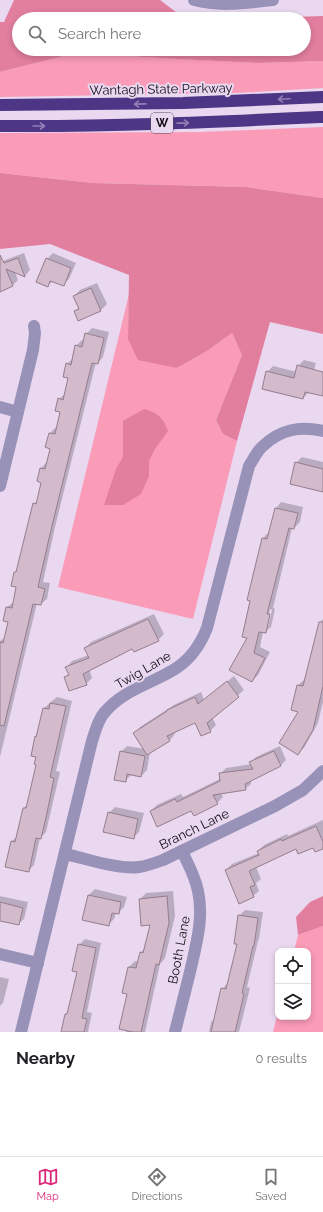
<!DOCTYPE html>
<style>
:root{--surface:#fff;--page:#f6f6f6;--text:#202124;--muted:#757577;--line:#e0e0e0;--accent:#db2777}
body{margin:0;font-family:Raleway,sans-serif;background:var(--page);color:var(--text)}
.controls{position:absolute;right:12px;bottom:12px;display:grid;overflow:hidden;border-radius:8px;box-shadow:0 2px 6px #0003}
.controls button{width:36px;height:36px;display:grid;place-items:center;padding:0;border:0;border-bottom:1px solid var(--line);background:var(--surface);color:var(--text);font:20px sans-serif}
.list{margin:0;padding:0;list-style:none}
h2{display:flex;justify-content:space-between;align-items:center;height:52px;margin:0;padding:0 16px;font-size:17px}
h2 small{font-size:13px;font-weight:400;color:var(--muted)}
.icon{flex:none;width:22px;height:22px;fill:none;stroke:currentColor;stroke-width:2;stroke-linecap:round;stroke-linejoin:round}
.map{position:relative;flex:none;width:323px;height:1032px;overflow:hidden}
.search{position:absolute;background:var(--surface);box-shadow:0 2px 6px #0003;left:12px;right:12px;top:12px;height:44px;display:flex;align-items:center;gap:10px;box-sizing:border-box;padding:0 14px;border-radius:22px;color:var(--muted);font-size:15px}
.sheet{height:124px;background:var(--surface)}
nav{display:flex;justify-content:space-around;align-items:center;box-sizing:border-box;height:56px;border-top:1px solid var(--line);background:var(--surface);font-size:11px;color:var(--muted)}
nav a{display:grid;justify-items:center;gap:2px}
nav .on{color:var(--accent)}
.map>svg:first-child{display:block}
.green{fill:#fa9bb8}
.forest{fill:#e27e9e}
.shadow{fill:#0003;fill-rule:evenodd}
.building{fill:#d4bbcc;stroke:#957d8d}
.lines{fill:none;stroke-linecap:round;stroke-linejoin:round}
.street{stroke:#9992b8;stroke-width:12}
.highway{stroke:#4d3685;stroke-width:12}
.oneway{stroke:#937fb5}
.labels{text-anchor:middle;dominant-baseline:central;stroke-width:4;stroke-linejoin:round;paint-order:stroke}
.shield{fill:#e9d8f0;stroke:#524a57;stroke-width:1}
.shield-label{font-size:12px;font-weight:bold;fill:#120d15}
.street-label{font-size:13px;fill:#120d15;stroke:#e9d8f0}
</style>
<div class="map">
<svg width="323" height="1032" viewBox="0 0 323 1032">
<rect width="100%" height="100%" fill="#e9d8f0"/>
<g class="green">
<polygon points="76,49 112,49 126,56 258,63 323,61 323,88 237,93 0,97 0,72 64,56"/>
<polygon points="323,127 323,198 246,187 93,183 0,173 0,133 199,132"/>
<polygon points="129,294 128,339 177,368 207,351 232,333 242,355 216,420 223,434 237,441 193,619 58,587"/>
<polygon points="323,926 323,1032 273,1032 278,1012 278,1017 308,1017 308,951 294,951 298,935"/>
</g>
<g class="forest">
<polygon points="14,0 160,0 185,19 19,19 19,49 76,49 64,56 0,72 0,22 4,22"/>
<polygon points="323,16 323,61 258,63 178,59 126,56 112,49 304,49 304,19 231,19"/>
<polygon points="0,173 93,183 246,187 323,198 323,334 270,322 237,441 223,434 216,420 242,355 232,333 207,351 177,368 138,360 128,339 129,275 50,244 0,249"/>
<path d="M144 409C158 413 163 417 168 431L155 449 149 461V476L141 494 123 505H104L116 469 123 457V421Z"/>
<polygon points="323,896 323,926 298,935 296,917 310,902"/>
</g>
<g class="shadow">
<polygon points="24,253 30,270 25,276 15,272 18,280 13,285 0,285 0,262"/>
<polygon points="53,253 76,263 69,279 63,285 53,281 48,285 47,259"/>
<polygon points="97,283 107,304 101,310 79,320 75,311 79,307 74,296 80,290"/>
<polygon points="92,328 109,332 103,357 98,363 96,362 55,527 43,582 50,583 47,599 41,604 37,603 0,757 0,641 6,637 9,621 7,607 14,602 18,586 15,572 18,570 34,504 39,499 43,482 38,481 41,468 47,462 51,448 50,433 56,427 57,428 61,412 59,399 66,393 69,377 67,364 73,358 76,346 82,340 84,340 86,334"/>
<polygon points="304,360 316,363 314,370 323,372 323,395 309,392 303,398 267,372 273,366 297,372 298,366"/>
<polygon points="302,457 323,462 323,490 296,463"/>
<path d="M281 502 303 507 300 522 294 528H292L273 608 275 609 271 627 265 632H263L260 647 270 652 258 675 252 681 248 637 263 538 268 533H270L276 508ZM270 609 272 610 268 627H266Z"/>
<polygon points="154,614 164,634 158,640 133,648 89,669 92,678 86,684 65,677 69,674 67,667 72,661 89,655 85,648 91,642"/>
<polygon points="323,619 323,702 318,723 304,748 298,753 300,711 298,685 304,680 306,680 320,622"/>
<polygon points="234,676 244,690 212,717 216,725 210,731 196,722 174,732 175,734 170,740 150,752 147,770 141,776 132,774 125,781 121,752 127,746 145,749 135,733 140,727 174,705 201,692 204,700"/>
<polygon points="57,697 72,701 56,771 60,772 46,832 40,838 34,865 28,871 12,841 18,836 24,808 28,804 37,764 36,737 38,735 44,708"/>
<polygon points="280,746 286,760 281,765 251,780 251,784 245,789 221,793 223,797 217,803 192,810 151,811 157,805 181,794 183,797 220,779 220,774 226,768 252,764 251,762 256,757"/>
<polygon points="115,807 144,813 139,832 133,838 109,813"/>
<polygon points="323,820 323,847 313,846 296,848 256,867 261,879 256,883 259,891 253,896 226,870 232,864 259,853 258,851 264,845 287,834 288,836"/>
<polygon points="95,889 127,897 124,907 118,913 116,913 114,919 108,925 84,919 89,895"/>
<polygon points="173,891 175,916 165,958 160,964 145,1032 126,1032 129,967 135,961 138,962 140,953 146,947 151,924 140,899 146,893"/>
<polygon points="0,896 28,902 24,919 18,924 0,920"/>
<polygon points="245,910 263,912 259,939 258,941 247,987 250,988 239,1032 209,1032 211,1022 216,1018 222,989 228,983 238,943 239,916"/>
<polygon points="85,939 101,943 87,1012 92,1013 88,1032 62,1032 66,1014 68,1012 78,972 79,945"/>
<polygon points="0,977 9,979 3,1003 0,1006"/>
</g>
<g class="building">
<polygon points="0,255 4,263 18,258 25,277 6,269 13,286 0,292"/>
<polygon points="46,258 71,268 64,286 50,281 48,287 36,282"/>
<polygon points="91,288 101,311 78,321 74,311 79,309 73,296"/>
<polygon points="85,333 104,338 98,364 92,363 50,534 38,587 45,589 41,605 33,604 4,726 0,725 0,642 3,643 8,622 3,621 6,607 12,608 16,587 11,586 14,572 16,572 33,503 36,504 41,483 37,481 40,468 45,469 50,449 45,447 49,433 55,434 60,412 55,411 58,398 63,400 68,378 63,377 66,363 71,365 75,345 82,347"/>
<polygon points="297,365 323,372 323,396 305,392 303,399 262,389 266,371 294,378"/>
<polygon points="295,462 323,469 323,492 290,484"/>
<polygon points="275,508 298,513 294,529 289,528 267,614 270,614 266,633 259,632 254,653 265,658 252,682 229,670 247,638 242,637 250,601 247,600 262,538 267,539"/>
<polygon points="148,619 159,641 134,652 132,649 83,674 87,685 69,691 64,677 69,675 65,667 89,658 84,648"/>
<polygon points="319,622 323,622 323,686 313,730 298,755 279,743 298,712 291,710 297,685 303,686"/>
<polygon points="227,681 239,697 207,723 211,732 201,736 195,723 167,736 170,741 147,755 133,733 167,711 167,710 195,697 198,704"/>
<polygon points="50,703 66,706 50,777 54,778 47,813 41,839 36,838 29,872 5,867 11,841 15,842 23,808 26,808 36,765 34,764 36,757 31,756 35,736 36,737 43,708 49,709"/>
<polygon points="120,751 145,756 141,777 127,774 126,782 114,780"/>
<polygon points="274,751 281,766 245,784 246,790 213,795 218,804 194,816 191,811 157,827 150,811 175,799 177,802 220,781 219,773 253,769 249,762"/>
<polygon points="108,812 138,819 134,839 103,832"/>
<polygon points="316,826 323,842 323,849 315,852 313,848 298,854 296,849 249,871 255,885 250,887 254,897 239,904 225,870 259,855 257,851 281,839 282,841"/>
<polygon points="88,895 121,902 119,914 112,913 109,926 82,920"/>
<polygon points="167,896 169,923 159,965 156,964 141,1032 133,1032 119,1029 127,994 122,993 128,967 136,968 140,952 143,953 150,925 141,926 139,899"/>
<polygon points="0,902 23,908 19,925 0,921"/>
<polygon points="238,915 258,918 254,946 253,946 242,993 244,994 235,1032 211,1032 221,988 226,989 237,944 234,944"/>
<polygon points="78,944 96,948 82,1018 87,1019 84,1032 61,1032 65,1014 67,1014 77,972 72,971"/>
</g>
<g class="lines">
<g class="street">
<path d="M194 0C220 7 246 3 273 0"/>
<polyline points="0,407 18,412"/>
<polyline points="0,486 33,350 35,333 34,326"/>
<path d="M65 854C85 858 118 870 139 867 147 866 155 863 163 860L275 806 303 790 323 771"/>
<polyline points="0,954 38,963"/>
<path d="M21 1032 92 741C95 732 98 720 104 713 125 688 153 684 178 667 191 658 201 643 207 628L249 466C253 460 257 451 263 446 281 429 300 426 323 431"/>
<path d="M175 1032C180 1012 185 992 190 972 196 945 204 918 198 891 195 876 188 864 182 851"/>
</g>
<g class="highway">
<polyline points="0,105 183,103 323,97"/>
<path d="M0 126C108 127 215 122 323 117"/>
</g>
</g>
<defs><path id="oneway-shaft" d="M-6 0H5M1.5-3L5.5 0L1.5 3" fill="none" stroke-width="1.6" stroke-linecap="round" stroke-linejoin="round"/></defs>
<g class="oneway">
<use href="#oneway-shaft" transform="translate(284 99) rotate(177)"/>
<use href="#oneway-shaft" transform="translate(140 104) rotate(179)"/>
<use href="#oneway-shaft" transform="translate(183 123) rotate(-1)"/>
<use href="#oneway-shaft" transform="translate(39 126)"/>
</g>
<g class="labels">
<rect class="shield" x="151" y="113" width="22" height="20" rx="3"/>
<g class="shield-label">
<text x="162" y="123">W</text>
</g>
<g class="street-label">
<text transform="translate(161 89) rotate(-1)">Wantagh State Parkway</text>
<text transform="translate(143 670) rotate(-30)">Twig Lane</text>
<text transform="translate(194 829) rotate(-26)">Branch Lane</text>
<text transform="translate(179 950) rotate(-79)">Booth Lane</text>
</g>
</g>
</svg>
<div class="controls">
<button><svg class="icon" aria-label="locate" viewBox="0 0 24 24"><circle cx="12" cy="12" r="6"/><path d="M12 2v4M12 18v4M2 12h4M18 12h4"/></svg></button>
<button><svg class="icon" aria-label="layers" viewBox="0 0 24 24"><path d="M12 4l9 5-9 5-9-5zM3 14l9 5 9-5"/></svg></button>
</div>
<div class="search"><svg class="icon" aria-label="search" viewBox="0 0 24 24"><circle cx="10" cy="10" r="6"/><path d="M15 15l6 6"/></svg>Search here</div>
</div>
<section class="sheet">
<h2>Nearby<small>0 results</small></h2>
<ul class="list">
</ul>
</section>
<nav>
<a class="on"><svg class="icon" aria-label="map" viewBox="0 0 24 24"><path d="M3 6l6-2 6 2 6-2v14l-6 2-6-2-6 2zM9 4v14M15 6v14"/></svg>Map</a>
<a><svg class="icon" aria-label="directions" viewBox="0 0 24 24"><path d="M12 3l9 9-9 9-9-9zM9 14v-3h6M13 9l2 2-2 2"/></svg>Directions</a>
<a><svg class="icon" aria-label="saved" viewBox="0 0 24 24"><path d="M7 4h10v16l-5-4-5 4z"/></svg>Saved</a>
</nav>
